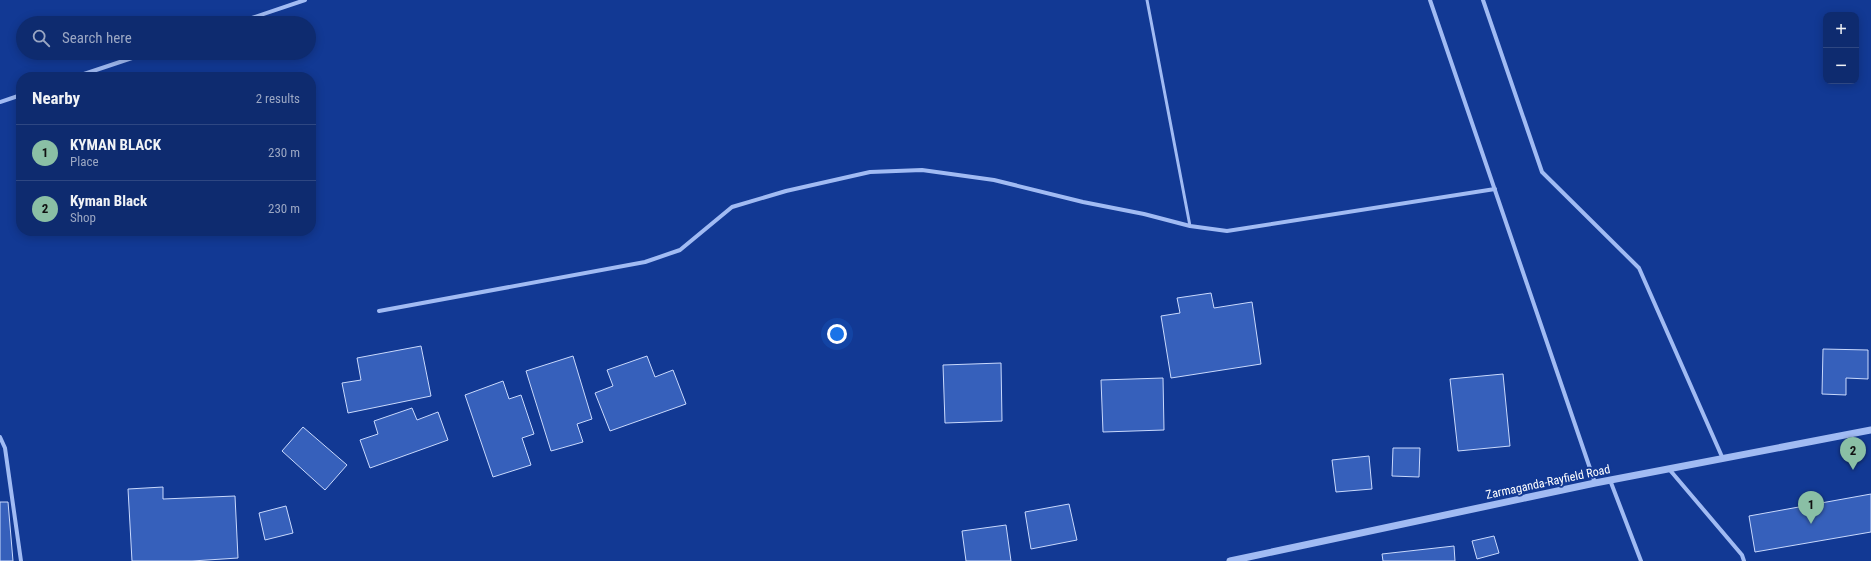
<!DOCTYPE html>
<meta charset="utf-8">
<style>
:root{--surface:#0e2b6f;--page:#173374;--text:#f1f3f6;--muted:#9ba7c3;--line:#2e4782;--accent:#8abfa5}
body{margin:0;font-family:"Roboto Condensed",sans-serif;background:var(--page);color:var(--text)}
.controls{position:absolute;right:12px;top:12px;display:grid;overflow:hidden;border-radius:8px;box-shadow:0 2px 10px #0003}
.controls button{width:36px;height:36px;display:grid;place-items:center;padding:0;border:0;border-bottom:1px solid var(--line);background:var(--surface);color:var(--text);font:20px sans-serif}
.you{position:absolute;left:837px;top:334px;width:14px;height:14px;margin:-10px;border:3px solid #fff;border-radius:50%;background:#1a73e8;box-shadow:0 0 0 6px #1a73e833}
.badge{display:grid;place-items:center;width:26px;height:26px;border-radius:50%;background:var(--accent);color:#111;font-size:13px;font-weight:700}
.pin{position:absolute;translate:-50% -33px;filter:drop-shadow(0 1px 2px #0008)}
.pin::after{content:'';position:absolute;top:21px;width:14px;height:12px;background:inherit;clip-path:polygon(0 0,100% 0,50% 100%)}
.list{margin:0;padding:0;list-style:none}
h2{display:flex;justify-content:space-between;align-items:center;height:52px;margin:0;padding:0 16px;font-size:17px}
h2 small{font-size:13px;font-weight:400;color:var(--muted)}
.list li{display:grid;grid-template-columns:26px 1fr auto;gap:12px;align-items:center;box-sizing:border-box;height:56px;padding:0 16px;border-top:1px solid var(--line)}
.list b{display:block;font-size:15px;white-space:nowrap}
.list p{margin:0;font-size:13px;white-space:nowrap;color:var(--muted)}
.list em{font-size:13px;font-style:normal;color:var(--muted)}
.icon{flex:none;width:22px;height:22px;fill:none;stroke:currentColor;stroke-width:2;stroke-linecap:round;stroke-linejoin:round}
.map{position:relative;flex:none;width:1871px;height:561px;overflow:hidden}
.search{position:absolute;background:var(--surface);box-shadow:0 2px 10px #0003;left:16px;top:16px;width:300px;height:44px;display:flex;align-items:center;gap:10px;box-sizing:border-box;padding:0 14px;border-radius:22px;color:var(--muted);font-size:15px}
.panel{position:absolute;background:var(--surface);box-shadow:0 2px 10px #0003;left:16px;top:72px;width:300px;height:164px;border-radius:16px}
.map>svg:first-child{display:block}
.building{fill:#3660bb;stroke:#c9d9fd}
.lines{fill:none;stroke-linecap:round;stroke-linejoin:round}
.service{stroke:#a1bbf3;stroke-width:3}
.minor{stroke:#a1bbf3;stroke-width:4}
.tertiary{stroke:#a1bbf3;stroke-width:7}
.labels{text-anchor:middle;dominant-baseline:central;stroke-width:4;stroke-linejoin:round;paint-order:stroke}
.street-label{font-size:12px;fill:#fff;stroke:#123994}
</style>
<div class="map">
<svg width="1871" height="561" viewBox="0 0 1871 561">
<rect width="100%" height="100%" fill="#123994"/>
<g class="building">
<polygon points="1211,293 1214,308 1252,302 1261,364 1171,378 1161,316 1180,313 1177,298"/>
<polygon points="421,346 431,396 348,413 342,383 361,380 357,358"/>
<polygon points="1823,349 1868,350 1868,379 1846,378 1846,395 1822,394"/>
<polygon points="573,356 592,419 577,424 583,442 551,451 526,371"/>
<polygon points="647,356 655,377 673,370 686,404 610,431 595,393 613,386 607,370"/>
<polygon points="1001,363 1002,421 945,423 943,365"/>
<polygon points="1503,374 1510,446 1458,451 1450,379"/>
<polygon points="1163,378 1164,430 1103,432 1101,380"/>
<polygon points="503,381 509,399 521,395 534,434 522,438 531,465 493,477 465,395"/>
<polygon points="412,408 417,420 438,412 448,440 370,468 360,440 378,434 374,421"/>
<polygon points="303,427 347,465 325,490 282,451"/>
<polygon points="1393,448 1420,448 1419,477 1392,476"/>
<polygon points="1369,456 1372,489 1336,492 1332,460"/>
<polygon points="163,487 163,499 235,496 238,558 192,561 132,561 128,489"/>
<polygon points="1871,494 1871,532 1755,552 1749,516"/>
<polygon points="0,502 8,502 13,561 0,561"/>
<polygon points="1069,504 1077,540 1031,549 1025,512"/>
<polygon points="286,506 293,533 265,540 259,513"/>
<polygon points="1006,525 1011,561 966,561 962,531"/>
<polygon points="1494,536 1499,553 1477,559 1472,541"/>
<polygon points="1454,546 1455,561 1383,561 1382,554"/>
</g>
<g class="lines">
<polyline class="service" points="1147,0 1190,226"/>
<g class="minor">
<polyline points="1430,0 1595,483"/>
<polyline points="1483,0 1542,172 1639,268 1723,459"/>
<polyline points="237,23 305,0"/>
<polyline points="75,77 147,53"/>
<polyline points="0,102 21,95"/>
<polyline points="379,311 645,262 680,250 732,207 786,191 870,172 922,170 994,180 1083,202 1144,214 1190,226 1227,231 1495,189"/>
<polyline points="0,437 5,448 21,561"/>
<polyline points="1669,469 1742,555 1744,561"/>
<polyline points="1610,480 1641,561"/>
</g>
<polyline class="tertiary" points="1230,561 1595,483 1871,430"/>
</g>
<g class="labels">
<g class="street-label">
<text transform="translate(1548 482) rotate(-12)">Zarmaganda-Rayfield Road</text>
</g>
</g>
</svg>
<div class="controls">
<button>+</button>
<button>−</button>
</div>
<div class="you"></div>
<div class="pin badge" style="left:1811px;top:524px">1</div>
<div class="pin badge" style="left:1853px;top:470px">2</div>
<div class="search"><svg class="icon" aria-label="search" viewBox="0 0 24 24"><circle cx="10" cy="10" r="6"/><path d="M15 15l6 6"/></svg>Search here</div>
<section class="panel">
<h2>Nearby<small>2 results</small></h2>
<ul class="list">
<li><span class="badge">1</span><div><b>KYMAN BLACK</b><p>Place</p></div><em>230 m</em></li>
<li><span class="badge">2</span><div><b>Kyman Black</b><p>Shop</p></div><em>230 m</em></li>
</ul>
</section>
</div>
